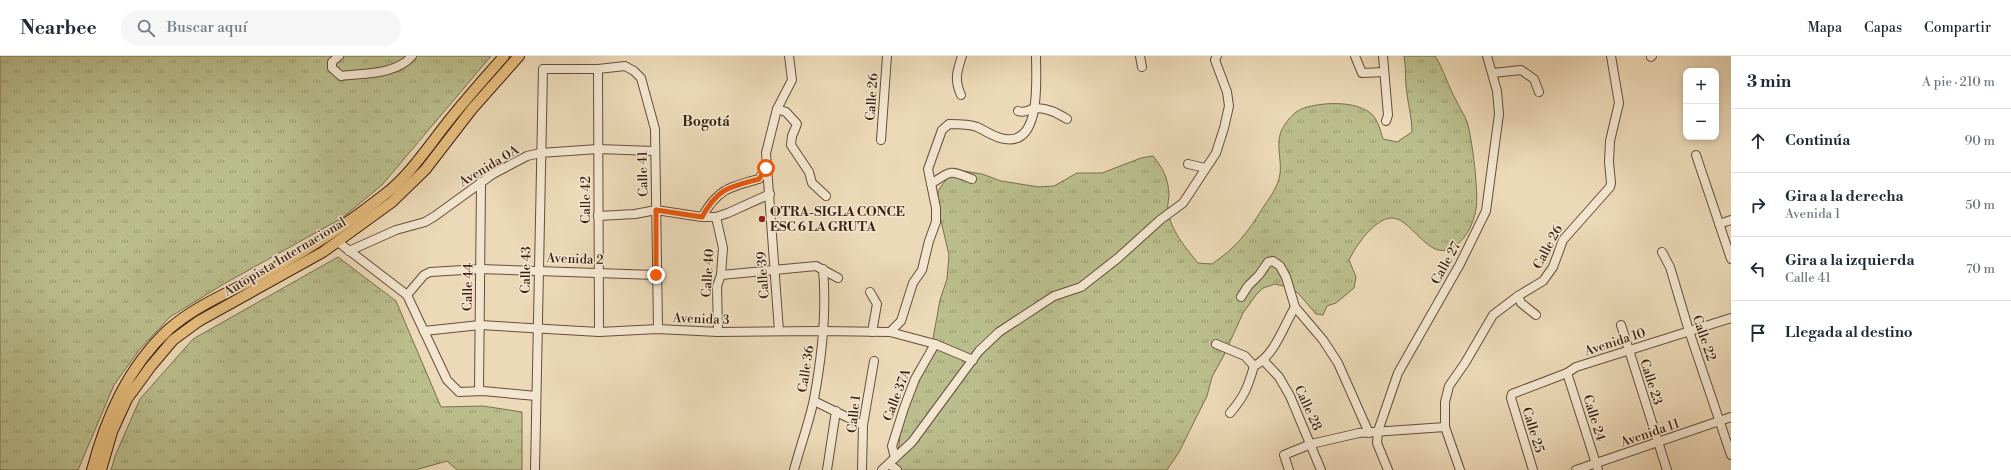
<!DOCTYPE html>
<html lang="es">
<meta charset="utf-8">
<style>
:root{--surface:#fff;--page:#f6f6f7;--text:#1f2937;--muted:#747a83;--line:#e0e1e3}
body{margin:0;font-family:"Libre Bodoni",serif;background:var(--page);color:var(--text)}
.controls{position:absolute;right:12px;top:12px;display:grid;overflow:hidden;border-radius:8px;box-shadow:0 2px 6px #0003}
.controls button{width:36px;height:36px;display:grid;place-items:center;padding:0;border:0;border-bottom:1px solid var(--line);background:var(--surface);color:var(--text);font:20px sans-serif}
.stop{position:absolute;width:12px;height:12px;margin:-9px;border:3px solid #ea580c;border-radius:50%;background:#fff}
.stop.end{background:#ea580c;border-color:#fff;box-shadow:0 1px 4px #0008}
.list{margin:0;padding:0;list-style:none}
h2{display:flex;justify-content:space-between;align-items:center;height:52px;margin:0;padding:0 16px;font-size:17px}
h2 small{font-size:13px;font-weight:400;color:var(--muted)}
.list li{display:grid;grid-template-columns:26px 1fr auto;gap:12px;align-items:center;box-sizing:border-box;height:64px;padding:0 16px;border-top:1px solid var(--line)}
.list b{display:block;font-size:15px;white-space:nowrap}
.list p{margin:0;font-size:13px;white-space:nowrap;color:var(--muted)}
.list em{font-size:13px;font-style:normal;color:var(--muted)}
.icon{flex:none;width:22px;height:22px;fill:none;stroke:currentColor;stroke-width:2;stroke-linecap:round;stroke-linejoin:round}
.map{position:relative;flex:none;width:1731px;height:414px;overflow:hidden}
header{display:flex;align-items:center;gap:24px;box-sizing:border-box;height:56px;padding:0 20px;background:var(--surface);border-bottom:1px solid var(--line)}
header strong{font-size:19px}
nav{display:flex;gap:22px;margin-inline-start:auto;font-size:14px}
.search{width:280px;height:36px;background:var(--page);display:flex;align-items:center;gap:10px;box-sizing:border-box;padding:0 14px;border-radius:22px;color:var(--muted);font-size:15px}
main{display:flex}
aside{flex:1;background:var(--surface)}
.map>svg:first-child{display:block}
.grass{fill:url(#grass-tufts);stroke:#7a6e4e}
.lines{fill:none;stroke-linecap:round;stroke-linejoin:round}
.minor-casing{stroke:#674d3a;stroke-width:10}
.major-casing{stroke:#3b1e10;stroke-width:12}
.minor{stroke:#f3e6d0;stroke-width:8}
.major{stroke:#e6bc7c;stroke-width:10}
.route{stroke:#ea580c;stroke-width:5}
.poi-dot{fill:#8f2418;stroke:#f3e6d0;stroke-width:1.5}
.labels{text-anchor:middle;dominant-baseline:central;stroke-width:3;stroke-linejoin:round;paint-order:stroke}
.street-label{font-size:13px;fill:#3b1e10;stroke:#f3e6d0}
.poi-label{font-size:13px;font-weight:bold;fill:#3b1e10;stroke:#f3e6d0;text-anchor:start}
.neighbourhood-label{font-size:14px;font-weight:bold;fill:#3b1e10;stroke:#f3e6d0}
</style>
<header>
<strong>Nearbee</strong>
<div class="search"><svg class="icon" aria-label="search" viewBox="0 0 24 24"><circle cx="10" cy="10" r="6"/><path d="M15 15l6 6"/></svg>Buscar aquí</div>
<nav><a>Mapa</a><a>Capas</a><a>Compartir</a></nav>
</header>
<main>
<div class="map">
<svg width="1731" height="414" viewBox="0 0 1731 414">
<defs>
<pattern id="grass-tufts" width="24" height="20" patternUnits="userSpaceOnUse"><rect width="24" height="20" fill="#babe8c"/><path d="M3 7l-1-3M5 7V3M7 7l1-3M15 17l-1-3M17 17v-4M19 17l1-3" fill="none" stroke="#989a71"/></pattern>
</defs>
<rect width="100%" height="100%" fill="#ecd9b7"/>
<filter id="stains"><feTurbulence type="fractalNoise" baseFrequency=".005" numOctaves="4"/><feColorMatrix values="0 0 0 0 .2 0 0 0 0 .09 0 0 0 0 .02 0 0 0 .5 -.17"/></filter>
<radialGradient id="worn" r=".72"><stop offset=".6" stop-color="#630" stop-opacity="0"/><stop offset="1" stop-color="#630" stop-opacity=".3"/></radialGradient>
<g class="grass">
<polygon points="0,0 491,0 382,129 342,162 222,229 170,261 140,293 114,329 78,414 0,414"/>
<path d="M1404 0H1435C1444 14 1448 30 1456 44 1459 51 1464 58 1467 66 1472 81 1479 138 1476 153 1473 170 1464 188 1447 194 1426 200 1410 161 1391 162 1374 163 1356 190 1349 204L1356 221 1354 232 1336 247 1327 250 1323 259 1316 258 1298 237 1283 230 1275 228 1263 232 1256 239 1243 257 1224 299 1212 321 1207 340 1179 396 1167 414H893L899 389 901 367 932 288 940 244 947 223 949 199 938 152V135L949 119 964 115 982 118 1001 125 1039 131 1054 130 1077 117H1102L1141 102 1153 100C1163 112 1168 122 1169 138 1169 143 1167 149 1168 154 1170 174 1186 192 1198 207L1212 208C1237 191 1248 176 1264 150 1271 140 1278 130 1280 118 1282 101 1274 85 1284 70 1289 62 1295 55 1304 52 1323 46 1353 45 1369 56 1378 62 1380 74 1383 83L1397 86 1412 76C1412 60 1407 45 1406 29 1405 19 1406 10 1404 0Z"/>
<polygon points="338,201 396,245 441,351 483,350 522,356 522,414 457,414 447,405 415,414 111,414 115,400 140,343 193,283"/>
</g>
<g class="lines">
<defs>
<g id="minor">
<path d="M339 0 332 6V12L341 20C363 17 396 19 412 0"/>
<polyline points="1140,0 1142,11"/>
<polyline points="1355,0 1362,17 1384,16"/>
<polyline points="1383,0 1388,59 1386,65"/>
<polyline points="1651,1 1652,0"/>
<polyline points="598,13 599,276"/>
<polyline points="1493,17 1521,14 1534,23 1539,36"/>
<path d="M961 39C954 24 957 15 962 0"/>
<polyline points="777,53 786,56 797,68 792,80 791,89 809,116 812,127 826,140"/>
<path d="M1018 55C1025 58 1029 53 1036 52 1048 52 1057 57 1067 63"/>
<polyline points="881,84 887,0"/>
<polyline points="1696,99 1731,203"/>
<polyline points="1188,108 1205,112"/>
<path d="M931 128C952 114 949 114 972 123"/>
<polyline points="598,160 635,158 656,154 702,161 716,161 728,157 770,138"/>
<path d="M702 161C718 133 729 131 759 123L768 109"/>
<polyline points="716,161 723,192 721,219 717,230 718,276"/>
<polyline points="1719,168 1731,164"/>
<polyline points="338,186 407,239 447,324 459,336 483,335 536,340"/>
<polyline points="349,195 396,174 425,166 435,160 493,118 527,100 540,97 598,93 654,95"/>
<polyline points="1662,196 1670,211 1689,275 1731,399"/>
<polyline points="721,219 816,210 838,222"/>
<polyline points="870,236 877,248 872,276"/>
<polyline points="407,239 424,219 430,216 480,213 656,219"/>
<polyline points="1518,240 1521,247 1536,259"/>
<polyline points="1241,241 1248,230 1259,219 1268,206 1273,205 1280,210 1286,221 1295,251 1323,284 1338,307 1369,377"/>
<polyline points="1621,269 1667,414"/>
<polyline points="424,275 480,269 599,276 658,273 718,276 823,275 890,276 935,288 973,304"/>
<polyline points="779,275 766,97 777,53 792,24 789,0"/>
<path d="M890 276 901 265 913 227 922 214 929 185 936 166V152L928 113 942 74 949 68C958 68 969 68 977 71 986 75 995 82 1005 83 1042 89 1036 22 1036 0"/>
<polyline points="1216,288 1245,300 1254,310"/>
<polyline points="1264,305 1279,321 1290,340 1321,414"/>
<polyline points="1567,317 1598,414"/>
<polyline points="479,335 481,126"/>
<polyline points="814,345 863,369"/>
<path d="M1230 357C1244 341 1248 331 1254 310 1275 299 1283 271 1295 251"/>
<polyline points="895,402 892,390 904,352 915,323 935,288"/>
<polyline points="889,408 897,414"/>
<polyline points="535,414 543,13 598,13 625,10 634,15 641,22 655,73 658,273"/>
<path d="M794 414C800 391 809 367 814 343 822 300 827 257 823 213"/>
<polyline points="827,414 836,355"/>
<polyline points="862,414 863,369 874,305"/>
<polyline points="882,414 912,386 979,295 999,276 1054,240 1081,231 1118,202 1160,164 1183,147 1216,97 1224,72 1229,50 1227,36 1215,4 1217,0"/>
<polyline points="1289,414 1284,399 1311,388 1359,377 1445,371"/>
<polyline points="1388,414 1377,387 1378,375 1398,317 1460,208 1486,155 1499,58 1497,35 1487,0"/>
<polyline points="1460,414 1445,371 1445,346 1449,330 1465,307 1493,259 1518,240 1543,225 1553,211 1563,184 1610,131 1611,127 1609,106 1610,85 1619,47 1611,0"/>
<polyline points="1533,414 1511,342 1512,338 1567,317 1576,311 1731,262"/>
<polyline points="1576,414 1731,361"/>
</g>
<g id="major">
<path d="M92 414C106 361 128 311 169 273 195 250 230 236 260 220 304 196 345 170 384 139 410 119 427 92 447 67 465 44 485 22 504 0"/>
<polyline points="101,414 112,376 127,343 151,310 173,284 199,265 323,196 392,146 425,114 472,53 519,0"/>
</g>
</defs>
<use href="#minor" class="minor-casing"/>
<use href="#major" class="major-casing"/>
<use href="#minor" class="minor"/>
<use href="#major" class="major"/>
</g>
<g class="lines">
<path class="route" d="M656 219V154L702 161C718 132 729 131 759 123L766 112"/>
</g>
<circle class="poi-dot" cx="762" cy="163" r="4"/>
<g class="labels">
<g class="street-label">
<text transform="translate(872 41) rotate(-86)">Calle 26</text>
<text transform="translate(489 110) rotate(-31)">Avenida 0A</text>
<text transform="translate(643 118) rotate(-91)">Calle 41</text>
<text transform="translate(586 144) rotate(-90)">Calle 42</text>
<text transform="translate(1548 191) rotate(-62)">Calle 26</text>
<text transform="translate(285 201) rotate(-31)">Autopista Internacional</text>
<text transform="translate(575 203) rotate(2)">Avenida 2</text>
<text transform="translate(1446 207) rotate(-61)">Calle 27</text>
<text transform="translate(526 214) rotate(-89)">Calle 43</text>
<text transform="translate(708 217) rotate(-86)">Calle 40</text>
<text transform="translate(763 219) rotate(-94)">Calle 39</text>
<text transform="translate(468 231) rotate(-89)">Calle 44</text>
<text transform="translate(701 263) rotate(2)">Avenida 3</text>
<text transform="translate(1704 282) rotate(71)">Calle 22</text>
<text transform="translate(1615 286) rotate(-18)">Avenida 10</text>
<text transform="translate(806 313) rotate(-81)">Calle 36</text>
<text transform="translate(1651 326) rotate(72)">Calle 23</text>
<text transform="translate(897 339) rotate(-69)">Calle 37A</text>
<text transform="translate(1308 352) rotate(65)">Calle 28</text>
<text transform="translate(854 358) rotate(-83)">Calle 1</text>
<text transform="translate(1594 362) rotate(73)">Calle 24</text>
<text transform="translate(1533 374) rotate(73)">Calle 25</text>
<text transform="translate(1650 377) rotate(-19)">Avenida 11</text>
</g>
<g class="poi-label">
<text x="770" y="156">OTRA-SIGLA CONCE<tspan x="770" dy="15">ESC 6 LA GRUTA</tspan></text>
</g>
<g class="neighbourhood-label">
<text x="706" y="66">Bogotá</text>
</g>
</g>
<rect width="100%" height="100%" filter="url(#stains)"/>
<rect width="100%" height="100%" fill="url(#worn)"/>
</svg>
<div class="controls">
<button>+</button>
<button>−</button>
</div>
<div class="stop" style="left:766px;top:112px"></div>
<div class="stop end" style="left:656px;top:219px"></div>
</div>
<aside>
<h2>3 min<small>A pie · 210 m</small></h2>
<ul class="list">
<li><svg class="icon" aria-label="ahead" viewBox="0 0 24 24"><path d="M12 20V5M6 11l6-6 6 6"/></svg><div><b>Continúa</b></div><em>90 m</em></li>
<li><svg class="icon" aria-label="right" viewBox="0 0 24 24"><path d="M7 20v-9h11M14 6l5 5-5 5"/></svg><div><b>Gira a la derecha</b><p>Avenida 1</p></div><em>50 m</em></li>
<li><svg class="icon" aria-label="left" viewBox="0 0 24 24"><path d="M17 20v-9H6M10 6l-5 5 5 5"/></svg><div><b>Gira a la izquierda</b><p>Calle 41</p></div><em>70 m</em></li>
<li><svg class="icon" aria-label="arrive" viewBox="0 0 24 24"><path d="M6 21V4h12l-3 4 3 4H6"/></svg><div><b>Llegada al destino</b></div></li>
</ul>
</aside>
</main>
